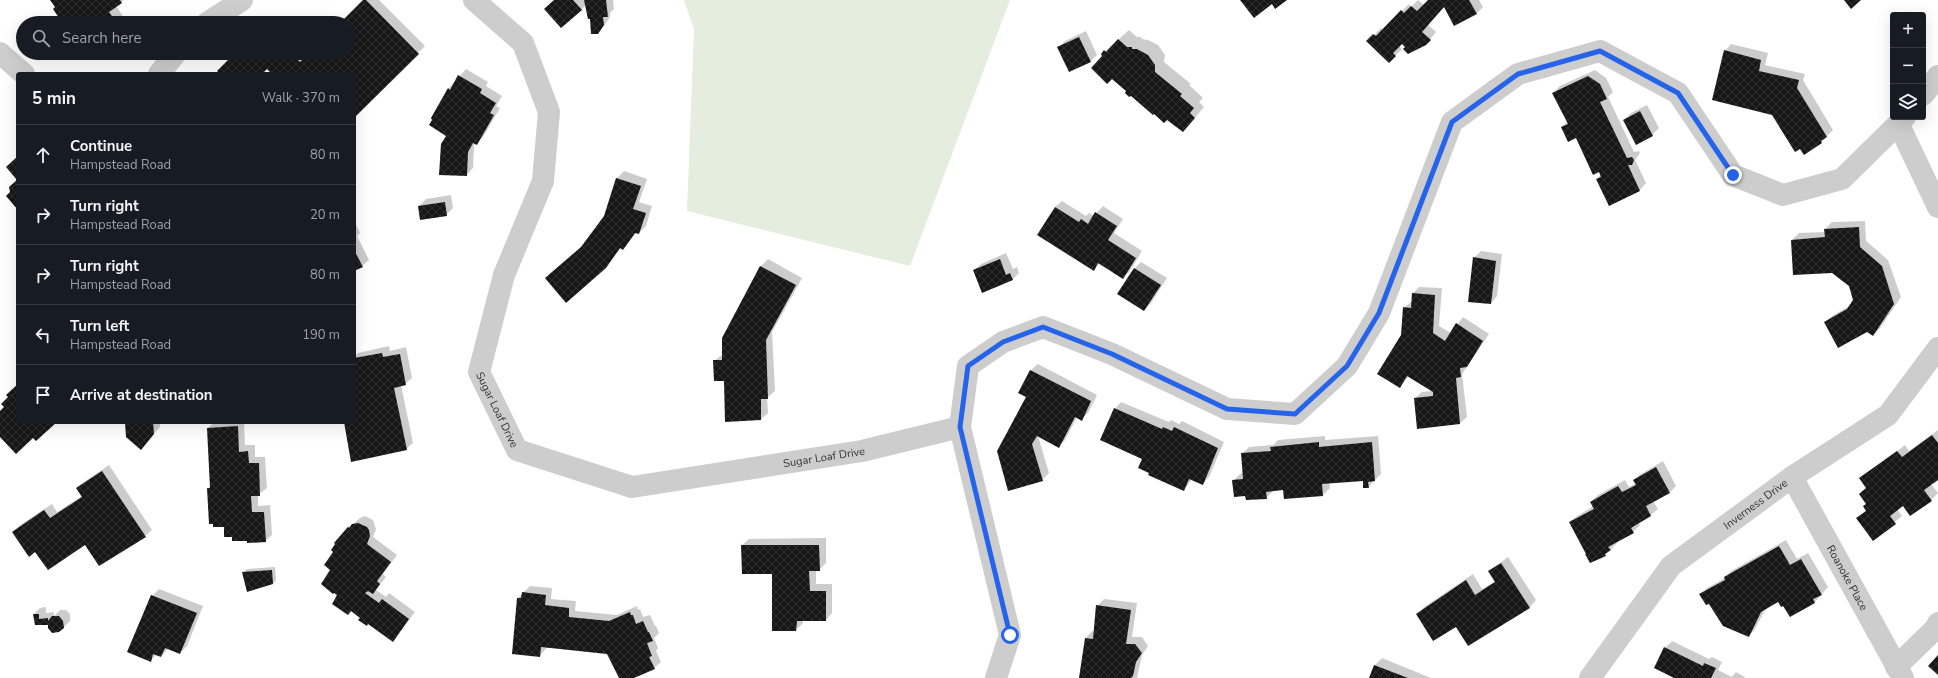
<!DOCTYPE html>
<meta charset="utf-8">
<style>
:root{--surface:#171b24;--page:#20242c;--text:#f1f3f6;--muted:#9ea1a6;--line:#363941}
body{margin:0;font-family:"Nunito Sans",sans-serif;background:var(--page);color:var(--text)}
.controls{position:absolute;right:12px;top:12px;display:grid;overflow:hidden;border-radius:4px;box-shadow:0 4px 16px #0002}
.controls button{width:36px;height:36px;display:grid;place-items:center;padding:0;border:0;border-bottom:1px solid var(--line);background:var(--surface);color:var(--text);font:20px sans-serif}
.stop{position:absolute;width:12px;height:12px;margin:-9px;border:3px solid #2563eb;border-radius:50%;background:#fff}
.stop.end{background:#2563eb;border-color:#fff;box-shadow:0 1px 4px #0008}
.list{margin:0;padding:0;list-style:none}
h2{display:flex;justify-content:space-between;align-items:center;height:52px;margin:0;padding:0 16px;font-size:17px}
h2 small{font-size:13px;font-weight:400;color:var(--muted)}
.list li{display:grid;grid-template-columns:26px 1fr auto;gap:12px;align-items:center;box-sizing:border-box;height:60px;padding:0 16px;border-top:1px solid var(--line)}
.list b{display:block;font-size:15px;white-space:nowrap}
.list p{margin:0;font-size:13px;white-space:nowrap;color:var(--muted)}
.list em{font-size:13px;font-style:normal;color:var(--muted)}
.icon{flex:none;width:22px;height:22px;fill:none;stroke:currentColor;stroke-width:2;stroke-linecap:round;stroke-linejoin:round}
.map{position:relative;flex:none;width:1938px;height:678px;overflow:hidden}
.search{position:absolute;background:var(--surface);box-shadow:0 4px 16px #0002;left:16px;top:16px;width:340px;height:44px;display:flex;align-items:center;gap:10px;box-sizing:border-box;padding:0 14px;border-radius:22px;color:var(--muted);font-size:15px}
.panel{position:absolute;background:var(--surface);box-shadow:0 4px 16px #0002;left:16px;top:72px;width:340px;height:352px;border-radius:4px}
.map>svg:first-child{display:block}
.grass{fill:#e5edde}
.shadow{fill:#0003}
.building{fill:url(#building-cross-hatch)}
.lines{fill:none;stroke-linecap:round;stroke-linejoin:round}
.street{stroke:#cdcdcd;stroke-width:22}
.route{stroke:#2563eb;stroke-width:5}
.labels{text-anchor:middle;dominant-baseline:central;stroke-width:4;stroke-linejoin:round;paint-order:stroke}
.street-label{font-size:11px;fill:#303030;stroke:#fff}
</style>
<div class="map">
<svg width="1938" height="678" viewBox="0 0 1938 678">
<defs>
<pattern id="building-cross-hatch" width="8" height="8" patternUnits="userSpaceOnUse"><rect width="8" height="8" fill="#171717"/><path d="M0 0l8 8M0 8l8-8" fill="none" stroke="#303030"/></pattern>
</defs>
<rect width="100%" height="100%" fill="#fff"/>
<polygon class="grass" points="684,0 1010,0 910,266 687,211 694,29"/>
<g class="shadow">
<polygon points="52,0 124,0 116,6 125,19 121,23 69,23"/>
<polygon points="364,0 379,0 425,46 354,117 354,74 273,74 267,68 260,74 221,74 237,53 304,53 308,56 311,53 349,53 349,23 341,23"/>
<polygon points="554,0 613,0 614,9 610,13 610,17 604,26 597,33 586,5 581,10"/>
<polygon points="1418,0 1424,5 1430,0 1479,0 1483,7 1476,14 1445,5 1428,25 1436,32 1432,37 1425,44 1407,47 1402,42 1399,46 1402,49 1389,62 1368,41 1381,28 1383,30 1409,4 1411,7"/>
<polygon points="271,19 275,23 267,23"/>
<polygon points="1129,30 1137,37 1141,37 1142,39 1148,40 1158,45 1165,55 1164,62 1191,84 1189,85 1203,98 1199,102 1204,107 1193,120 1167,119 1128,91 1102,54"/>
<polygon points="1086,31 1097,55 1091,61 1058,48 1065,41"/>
<polygon points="1731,44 1768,53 1765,65 1805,74 1803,80 1833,130 1821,142 1773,114 1725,51"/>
<polygon points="466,69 488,82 486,86 502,96 496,106 500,108 483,137 474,145 473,168 466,175 447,136 448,89"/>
<polygon points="1595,70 1606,78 1613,92 1608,97 1634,152 1639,151 1640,153 1635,160 1646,183 1640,190 1609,205 1597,179 1601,175 1576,137 1562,127 1568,121 1553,93 1560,86"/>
<polygon points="1647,105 1659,128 1652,135 1624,120 1631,113"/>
<polygon points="624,171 647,179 639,202 652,206 646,226 639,233 637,232 623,249 621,248 605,267 584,245 605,216 617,178"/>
<polygon points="451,195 453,208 446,215 419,206 426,199"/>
<polygon points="1062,201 1086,216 1089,213 1094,216 1103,206 1123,219 1114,233 1142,251 1130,271 1123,278 1100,263 1093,270 1055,207"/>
<polygon points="354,220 360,233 357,236 369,260 362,266 354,270"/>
<polygon points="1865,221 1866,241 1888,260 1901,297 1880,328 1873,335 1867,331 1825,323 1832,316 1851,305 1854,300 1850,286 1792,240 1799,233 1826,232 1825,229 1832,222"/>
<polygon points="1481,251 1502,254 1497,296 1491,303 1474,258"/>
<polygon points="1006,253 1013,269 1017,267 1019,273 1012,280 974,270 981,264"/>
<polygon points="768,259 802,278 772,332 775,391 767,398 768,413 761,419 725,380 714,361 723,354 723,339 761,266"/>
<polygon points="1141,262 1167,278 1151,303 1144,310 1134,269"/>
<polygon points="1419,287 1442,288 1439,326 1451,333 1463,317 1489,334 1462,374 1467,417 1460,423 1415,398 1422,392 1432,391 1409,376 1399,387 1404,308 1412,301 1413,293"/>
<polygon points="389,346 390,351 406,347 412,378 405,384 401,385 413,443 406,449 345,422 354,422 354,383 356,381 354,357 358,353"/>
<polygon points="1038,364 1097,395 1088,413 1081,419 1077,417 1065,440 1059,447 1038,436 1049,473 1042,480 1009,489 1031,370"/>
<polygon points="1121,402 1169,422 1171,420 1179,424 1182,421 1224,442 1209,477 1202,484 1192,479 1184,490 1150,473 1115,409"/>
<polygon points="126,422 160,422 160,427 141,448"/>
<polygon points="214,422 244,422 245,445 255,445 255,457 265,457 267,488 258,495 258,506 270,505 272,535 265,541 248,540 233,536 225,526 208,488 211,486 208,428"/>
<polygon points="1938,430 1938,480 1931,484 1938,493 1931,500 1903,505 1897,509 1902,516 1873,540 1858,518 1867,510 1867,504 1860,494 1867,487 1861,479 1905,445 1909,451"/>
<polygon points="1325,436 1325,440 1378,436 1381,474 1368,487 1364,480 1329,482 1330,488 1323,495 1284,489 1273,491 1266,498 1246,495 1233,481 1240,474 1244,473 1242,454 1249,447 1273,445 1278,440"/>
<polygon points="1663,461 1676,486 1670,492 1653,501 1658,509 1651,515 1638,522 1640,525 1633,532 1616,541 1617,543 1605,555 1570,522 1577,516 1594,506 1591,502 1598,495 1625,480 1629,487 1636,483 1634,480 1641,474"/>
<polygon points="109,465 152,530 145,536 36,551 13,532 20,525 52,504 57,512 82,496 77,488 84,482"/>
<polygon points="365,516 373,520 376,529 373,537 397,555 383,574 386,577 376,590 386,597 389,593 415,612 393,641 362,618 338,595 332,569 337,543 335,542 348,526 350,527 360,518"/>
<polygon points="826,538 826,563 819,570 816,570 816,584 832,584 832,613 826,620 803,620 803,623 796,630 773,573 742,545 749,539"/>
<polygon points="1786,540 1797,559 1808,553 1828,587 1815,602 1790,616 1784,605 1778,601 1766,608 1755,629 1749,636 1701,594 1707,588 1725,578 1731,571"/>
<polygon points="1508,557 1536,600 1530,607 1507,622 1456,625 1417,614 1424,607 1473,574 1482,589 1496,581 1490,571"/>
<polygon points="275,567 276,580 273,584 243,573 247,569"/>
<polygon points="530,586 552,588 551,599 576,601 575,611 617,615 637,606 638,610 640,609 643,617 650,615 655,626 656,626 659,633 654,638 658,648 656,651 661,662 654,668 632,678 620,678 607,653 547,647 540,656 518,598"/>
<polygon points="159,589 203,606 187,646 180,653 169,648 161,656 157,654 151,660 152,596"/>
<polygon points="1104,599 1137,603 1132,637 1142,637 1148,646 1142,655 1137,678 1080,678 1086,638 1092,631 1095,632 1097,606"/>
<polygon points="46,607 46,613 54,612 54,616 60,610 66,610 70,614 70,621 63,628 49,624 36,624 34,614 40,608"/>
<polygon points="1672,641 1709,659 1712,657 1722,662 1718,670 1732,677 1736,672 1746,678 1676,678 1665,648"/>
<polygon points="1382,658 1431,678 1370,678 1375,665"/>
</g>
<g class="building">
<polygon points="50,0 120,0 122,3 109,12 117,23 90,23 88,21 88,23 68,23 66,19 61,21 53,9 55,7"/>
<polygon points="363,0 366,0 419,54 354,118 354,74 272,74 267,69 262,74 220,74 217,71 235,53 291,53 300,62 310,53 349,53 349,23 340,23"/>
<polygon points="554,0 573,0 582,10 561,28 544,9"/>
<polygon points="584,0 606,0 608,17 603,17 604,25 598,34 591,34 590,19 588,19"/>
<polygon points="1240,0 1287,0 1275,9 1272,4 1254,18"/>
<polygon points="1428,0 1469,0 1477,14 1454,26 1444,7 1422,32 1431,40 1426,45 1408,54 1403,49 1405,47 1402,44 1393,53 1396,56 1389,63 1366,41 1373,34 1376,36 1401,10 1404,13 1411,6 1417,11"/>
<polygon points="1844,0 1861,0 1851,9"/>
<polygon points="1079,37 1091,62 1069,72 1057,47"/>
<polygon points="1118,39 1127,47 1132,47 1132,49 1137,49 1148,55 1155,65 1155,72 1182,94 1180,96 1194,108 1190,113 1195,118 1183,132 1167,120 1164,123 1154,114 1153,115 1131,96 1129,97 1125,93 1126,91 1112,79 1107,84 1091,68 1102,56 1101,54 1104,50 1106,52"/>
<polygon points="1724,50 1761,60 1759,71 1799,80 1797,88 1827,137 1821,141 1822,143 1804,155 1800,149 1795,152 1772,115 1712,100"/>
<polygon points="458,75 482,89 480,93 496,103 490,113 494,115 477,145 473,143 468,152 467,176 439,175 441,144 446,136 429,125 432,120 431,118 448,88 450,90"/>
<polygon points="1588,76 1600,84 1607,99 1600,102 1627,158 1632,157 1634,160 1632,165 1628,165 1640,191 1609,206 1596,179 1601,177 1599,172 1593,175 1576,138 1568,142 1561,127 1568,124 1552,93"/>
<polygon points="1640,111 1653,136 1636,145 1623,120"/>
<polygon points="18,156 18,210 6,196 10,192 9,187 17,180 6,167"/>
<polygon points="616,178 641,186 633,209 646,213 639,234 635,233 623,250 620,248 606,268 566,303 545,278 581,247 604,216"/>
<polygon points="445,202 447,216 420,220 418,206"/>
<polygon points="1055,207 1079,222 1081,219 1088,224 1095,212 1117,226 1108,240 1136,258 1123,279 1098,263 1094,271 1037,235"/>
<polygon points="1859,227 1860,247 1882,266 1894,304 1873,336 1867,332 1838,348 1824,322 1847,309 1853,300 1849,286 1832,273 1793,275 1791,240 1825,237 1824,229"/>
<polygon points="354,250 363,267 354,271"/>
<polygon points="1473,257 1496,261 1491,304 1468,302"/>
<polygon points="1000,259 1006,275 1010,273 1013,280 982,293 973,270"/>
<polygon points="760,266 796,285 766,340 768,399 761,399 761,420 725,422 724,381 714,381 713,360 722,360 722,338"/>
<polygon points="1134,268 1161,285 1144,311 1117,294"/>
<polygon points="1412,293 1435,295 1433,333 1445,341 1456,323 1483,341 1467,367 1460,368 1461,377 1456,378 1460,424 1417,429 1414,398 1433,396 1433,392 1407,376 1400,388 1377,374 1401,335 1403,307 1411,308"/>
<polygon points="382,353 383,357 400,354 406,385 394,388 407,450 351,462 344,422 354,422 354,386 356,386 354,358"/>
<polygon points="1030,370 1091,401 1082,421 1075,417 1059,448 1037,436 1032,444 1043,481 1008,491 997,451 1026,397 1018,393"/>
<polygon points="18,384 18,422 57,422 36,441 33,438 16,454 0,437 0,411 4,407 1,404 8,397 6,395"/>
<polygon points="1114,408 1162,429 1163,427 1172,431 1174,427 1218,448 1203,485 1189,479 1184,491 1148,475 1149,473 1138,468 1142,459 1100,440"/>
<polygon points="125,422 153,422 154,434 141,450 126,437"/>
<polygon points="238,426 239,452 248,451 249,463 259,463 260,496 251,496 252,512 264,512 266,542 247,543 247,541 232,541 232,537 224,537 224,527 213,527 213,524 209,524 207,488 210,488 207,428"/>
<polygon points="1932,435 1938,443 1938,480 1924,490 1932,501 1910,516 1903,506 1890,516 1896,524 1873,541 1856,518 1866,511 1863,506 1866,504 1859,494 1866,488 1859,478 1897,451 1902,457"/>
<polygon points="1319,442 1319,447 1372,442 1375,481 1368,482 1369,488 1363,488 1363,481 1322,484 1323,496 1284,499 1283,490 1266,492 1267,499 1246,500 1245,496 1234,497 1232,480 1243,479 1241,453 1271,451 1270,447"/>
<polygon points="1656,467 1670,493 1646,506 1651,516 1631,528 1634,533 1608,547 1611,550 1605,554 1606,556 1590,563 1585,554 1586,554 1569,522 1594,509 1590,502 1618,486 1622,492 1636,485 1633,480"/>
<polygon points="102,471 146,537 99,566 85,545 48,570 35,552 29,557 12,532 44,510 50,518 82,497 76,488"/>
<polygon points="358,523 367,527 369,530 370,536 367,544 391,562 377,581 380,584 373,594 368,591 365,593 379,603 382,599 409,619 393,642 368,624 367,626 358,620 360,618 351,611 348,615 332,604 337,595 334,593 333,594 321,584 330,570 324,565 333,552 331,550 335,544 334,543 348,527 349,528 352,524"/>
<polygon points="741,545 819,545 820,571 809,571 810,591 826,591 826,621 797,621 796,631 772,631 772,574 742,574"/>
<polygon points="1779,546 1790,565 1801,559 1822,595 1813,599 1815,603 1790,617 1783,606 1781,607 1778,602 1761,612 1749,637 1723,626 1709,604 1706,605 1699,594 1725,580 1724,577"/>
<polygon points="1501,563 1530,608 1468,646 1456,627 1433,641 1416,614 1466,580 1475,595 1495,582 1488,571"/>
<polygon points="272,570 273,584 247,592 242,572"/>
<polygon points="522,592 546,595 545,605 569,608 569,617 609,621 630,612 631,615 633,615 636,624 643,621 648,632 649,632 653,641 647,643 652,656 649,657 655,669 634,678 619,678 607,654 541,647 540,657 512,654 517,598 521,598"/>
<polygon points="151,595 197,613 180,654 165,648 161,657 153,654 151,662 127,652"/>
<polygon points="1096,605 1131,610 1126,644 1135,644 1142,653 1136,662 1133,676 1131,678 1079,678 1085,638 1093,639"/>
<polygon points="33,614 39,614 39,619 48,618 48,621 52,616 59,616 63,621 64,628 59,632 52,633 48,628 48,625 35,625"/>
<polygon points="1664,647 1703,666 1704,663 1716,668 1711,678 1674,678 1654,668"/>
<polygon points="1938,655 1938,675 1928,666"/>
<polygon points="1374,665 1408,678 1369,678"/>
</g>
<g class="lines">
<g class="street">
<path id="s1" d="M474 0 523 43 549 112 543 181 504 275 479 372 517 450 632 487 862 451 960 427"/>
<polyline points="207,23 242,0"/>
<polyline points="0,53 24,74"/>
<polyline points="159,74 176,53"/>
<polyline points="1923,95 1938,76"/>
<polyline points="1899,125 1938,207"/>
<path id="s2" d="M1792 477 1903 678"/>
<polyline points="1896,667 1936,628 1938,623"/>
<polyline points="996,678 1010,635 960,427 968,366 1003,342 1043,327 1112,354 1227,409 1295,414 1347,366 1379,313 1452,122 1518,74 1600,51 1678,93 1733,175 1783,195 1842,179 1905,117"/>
<path id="s3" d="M1590 678 1671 566 1792 477 1888 415 1938 348"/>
</g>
</g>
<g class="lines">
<polyline class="route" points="1010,635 960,427 968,366 1003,342 1043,327 1112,354 1227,409 1295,414 1347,366 1379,313 1452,122 1518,74 1600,51 1678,93 1733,175"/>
</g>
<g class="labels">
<g class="street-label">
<text stroke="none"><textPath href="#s1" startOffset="452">Sugar Loaf Drive</textPath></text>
<text stroke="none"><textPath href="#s1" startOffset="812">Sugar Loaf Drive</textPath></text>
<text stroke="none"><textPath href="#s3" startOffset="243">Inverness Drive</textPath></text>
<text stroke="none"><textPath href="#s2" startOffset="115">Roanoke Place</textPath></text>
</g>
</g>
</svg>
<div class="controls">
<button>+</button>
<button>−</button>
<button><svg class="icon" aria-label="layers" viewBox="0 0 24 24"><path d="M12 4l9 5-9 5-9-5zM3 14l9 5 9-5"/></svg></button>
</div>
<div class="stop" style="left:1010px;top:635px"></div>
<div class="stop end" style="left:1733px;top:175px"></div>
<div class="search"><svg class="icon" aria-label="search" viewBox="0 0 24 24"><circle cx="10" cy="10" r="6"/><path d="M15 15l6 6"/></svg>Search here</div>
<section class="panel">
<h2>5 min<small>Walk · 370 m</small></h2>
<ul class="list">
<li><svg class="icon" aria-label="ahead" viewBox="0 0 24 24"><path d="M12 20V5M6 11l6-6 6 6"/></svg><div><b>Continue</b><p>Hampstead Road</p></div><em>80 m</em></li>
<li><svg class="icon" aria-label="right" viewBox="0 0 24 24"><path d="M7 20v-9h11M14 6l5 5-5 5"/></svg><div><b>Turn right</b><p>Hampstead Road</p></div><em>20 m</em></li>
<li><svg class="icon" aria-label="right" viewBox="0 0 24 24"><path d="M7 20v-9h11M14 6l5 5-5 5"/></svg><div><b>Turn right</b><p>Hampstead Road</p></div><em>80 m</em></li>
<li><svg class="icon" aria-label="left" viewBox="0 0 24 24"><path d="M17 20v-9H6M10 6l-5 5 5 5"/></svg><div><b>Turn left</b><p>Hampstead Road</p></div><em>190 m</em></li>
<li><svg class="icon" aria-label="arrive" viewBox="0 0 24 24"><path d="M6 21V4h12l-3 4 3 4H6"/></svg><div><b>Arrive at destination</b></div></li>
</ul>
</section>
</div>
